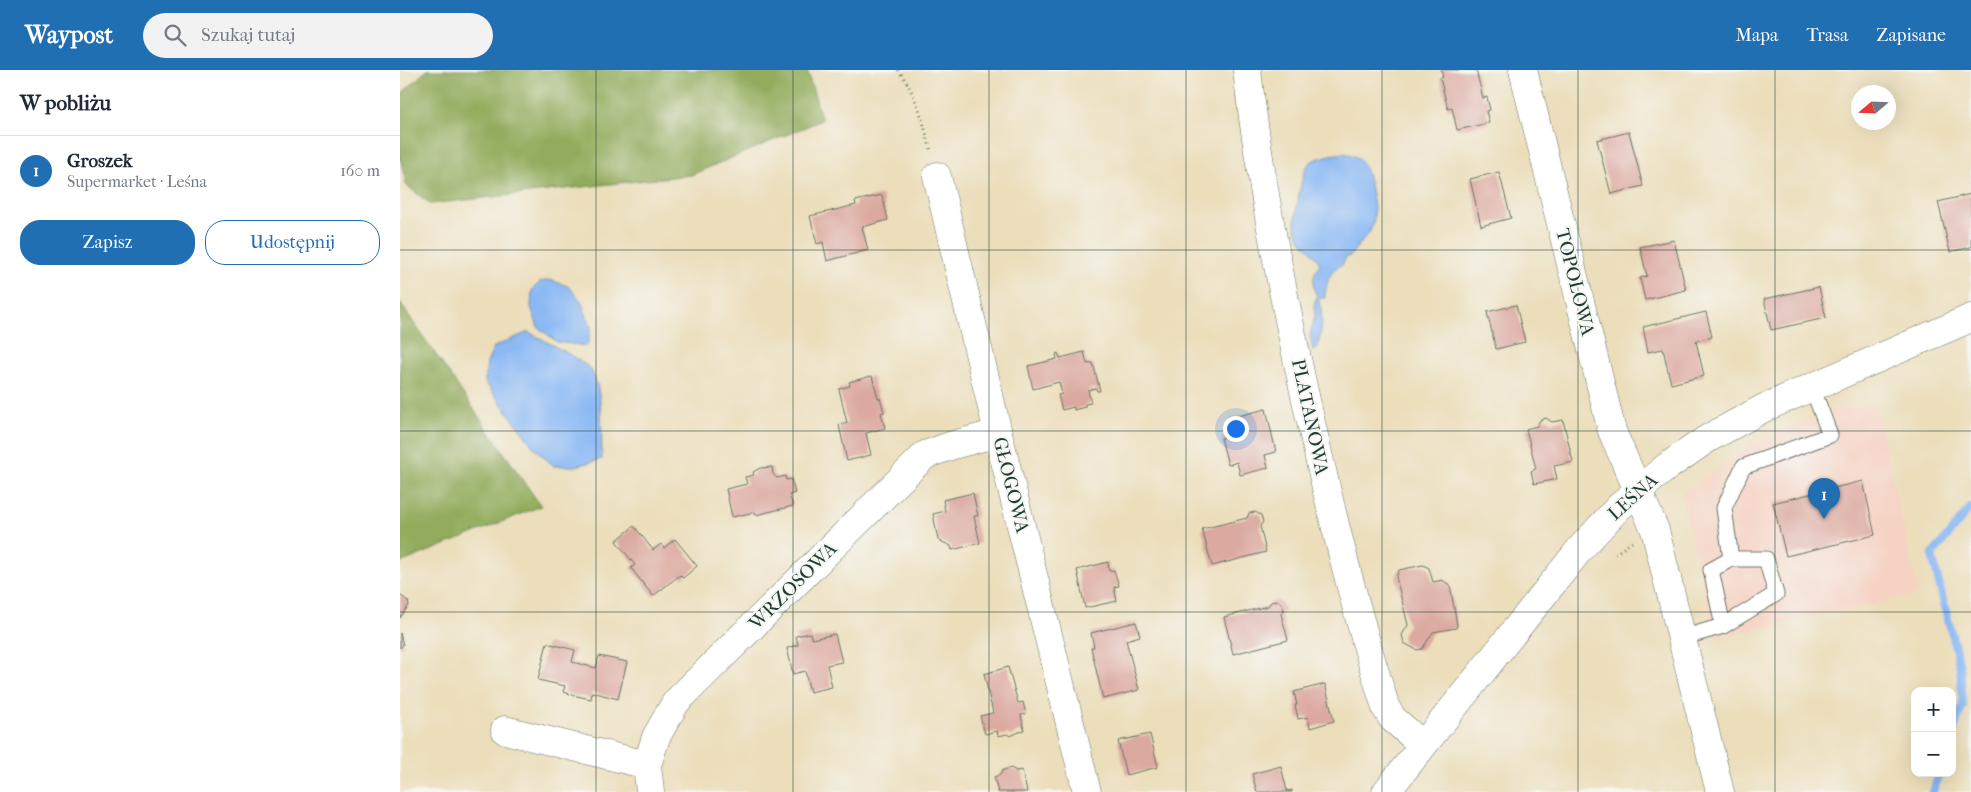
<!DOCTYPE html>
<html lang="pl">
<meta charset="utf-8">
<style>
:root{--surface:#fff;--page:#f2f2f3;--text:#1f2937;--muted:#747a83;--line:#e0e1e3;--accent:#1f6fb2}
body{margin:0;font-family:"IM FELL French Canon",serif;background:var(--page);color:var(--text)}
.controls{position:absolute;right:15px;bottom:15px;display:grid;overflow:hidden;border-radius:10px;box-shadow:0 5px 20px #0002}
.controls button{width:45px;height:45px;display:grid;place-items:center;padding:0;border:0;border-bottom:1px solid var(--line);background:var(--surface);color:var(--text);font:25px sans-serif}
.compass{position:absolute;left:1451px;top:15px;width:45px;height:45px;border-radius:50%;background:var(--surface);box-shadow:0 5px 20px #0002;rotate:251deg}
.you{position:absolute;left:835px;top:358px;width:18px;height:18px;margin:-12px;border:4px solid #fff;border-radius:50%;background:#1a73e8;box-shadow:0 0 0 8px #1a73e833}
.badge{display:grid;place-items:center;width:32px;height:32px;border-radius:50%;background:var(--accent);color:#fff;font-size:16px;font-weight:700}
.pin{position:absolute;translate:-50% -41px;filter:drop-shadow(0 1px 2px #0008)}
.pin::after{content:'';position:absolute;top:26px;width:18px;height:15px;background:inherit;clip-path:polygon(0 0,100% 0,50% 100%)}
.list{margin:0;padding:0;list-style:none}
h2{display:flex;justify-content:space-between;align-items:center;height:65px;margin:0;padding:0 20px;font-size:21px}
h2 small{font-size:16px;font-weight:400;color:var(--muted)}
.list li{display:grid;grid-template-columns:32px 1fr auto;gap:15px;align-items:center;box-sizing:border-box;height:70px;padding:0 20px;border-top:1px solid var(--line)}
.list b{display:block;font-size:19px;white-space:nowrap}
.list p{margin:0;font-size:16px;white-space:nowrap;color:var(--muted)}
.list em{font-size:16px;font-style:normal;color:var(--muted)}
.actions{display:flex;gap:10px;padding:15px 20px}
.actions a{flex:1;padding:11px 0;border:1px solid var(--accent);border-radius:20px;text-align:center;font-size:18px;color:var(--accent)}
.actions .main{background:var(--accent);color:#fff}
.icon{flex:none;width:28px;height:28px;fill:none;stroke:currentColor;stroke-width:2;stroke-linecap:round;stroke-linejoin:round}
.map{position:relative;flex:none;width:1571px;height:722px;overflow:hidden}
header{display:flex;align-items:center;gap:30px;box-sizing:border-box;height:70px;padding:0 25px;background:var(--accent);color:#fff}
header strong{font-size:24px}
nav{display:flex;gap:28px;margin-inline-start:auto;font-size:18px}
.search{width:350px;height:45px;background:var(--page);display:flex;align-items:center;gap:12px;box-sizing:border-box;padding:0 18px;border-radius:28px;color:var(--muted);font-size:19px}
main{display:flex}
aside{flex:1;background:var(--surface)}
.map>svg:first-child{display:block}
.built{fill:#f6d2c3}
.forest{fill:#92ab5c;stroke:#587448}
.water{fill:#89b8f4;stroke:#547a94}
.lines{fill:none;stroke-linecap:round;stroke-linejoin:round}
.stream{stroke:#89b8f4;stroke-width:8}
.building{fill:#dba99f}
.service-casing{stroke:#677563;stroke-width:17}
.minor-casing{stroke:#677563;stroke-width:29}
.path{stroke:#677563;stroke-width:3;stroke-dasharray:1 4;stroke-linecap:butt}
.service{stroke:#fff;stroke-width:15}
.minor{stroke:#fff;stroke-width:28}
.grid{fill:none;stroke:#1f3d34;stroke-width:1;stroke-opacity:0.55}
.labels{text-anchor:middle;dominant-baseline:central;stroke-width:4;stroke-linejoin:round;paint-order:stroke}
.street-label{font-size:19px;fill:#1f3d34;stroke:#f6f6f2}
</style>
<header>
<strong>Waypost</strong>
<div class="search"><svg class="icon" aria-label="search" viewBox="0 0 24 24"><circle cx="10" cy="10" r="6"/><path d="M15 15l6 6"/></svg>Szukaj tutaj</div>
<nav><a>Mapa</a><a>Trasa</a><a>Zapisane</a></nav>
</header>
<main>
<aside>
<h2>W pobliżu<small></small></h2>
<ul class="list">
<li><span class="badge">1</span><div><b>Groszek</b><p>Supermarket · Leśna</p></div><em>160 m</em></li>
</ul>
<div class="actions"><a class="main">Zapisz</a><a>Udostępnij</a></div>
</aside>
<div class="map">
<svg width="1571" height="722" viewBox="0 0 1571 722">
<rect width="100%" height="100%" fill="#f6f6f2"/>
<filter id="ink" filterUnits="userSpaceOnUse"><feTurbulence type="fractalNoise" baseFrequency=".02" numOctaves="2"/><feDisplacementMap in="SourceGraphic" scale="10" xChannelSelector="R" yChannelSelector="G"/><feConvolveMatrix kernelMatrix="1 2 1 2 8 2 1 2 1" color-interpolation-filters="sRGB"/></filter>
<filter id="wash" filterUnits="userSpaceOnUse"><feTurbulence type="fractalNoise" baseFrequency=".0096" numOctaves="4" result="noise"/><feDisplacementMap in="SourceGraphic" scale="20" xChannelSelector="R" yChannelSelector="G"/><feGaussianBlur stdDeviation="1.12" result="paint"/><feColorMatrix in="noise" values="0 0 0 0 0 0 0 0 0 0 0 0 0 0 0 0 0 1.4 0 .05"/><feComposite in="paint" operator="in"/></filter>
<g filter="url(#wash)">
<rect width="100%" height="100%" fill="#ecdebb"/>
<polygon class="built" points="1475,334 1519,524 1315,569 1281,424 1344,380 1376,363 1432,340"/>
<g class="forest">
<polygon points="27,0 407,0 422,50 291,105 30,134 6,115 0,87 0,25"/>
<polygon points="0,233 141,436 0,493"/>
</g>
<g class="water">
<path d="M942 83C947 84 956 85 960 90 969 100 977 141 973 154 969 167 957 175 950 186L946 187 942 195C930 198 925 216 925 228H919C918 233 920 234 921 239 923 252 921 267 916 280L913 281 910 265 915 246 914 234 917 226C911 217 913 202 920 194 914 180 900 175 896 159 893 151 898 143 896 135L899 133 898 129C906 91 903 90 942 83Z"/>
<polygon points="150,210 168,216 181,231 191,258 187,276 157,272 138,257 131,237 132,220 140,212"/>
<path d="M128 262C138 267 186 292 191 300 204 322 201 364 202 389L176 396H154L135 379 85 312 87 293 94 277Z"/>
</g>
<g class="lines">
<g class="stream">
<polyline points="1552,665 1563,635 1560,597 1532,485 1571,437"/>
<polyline points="1533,722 1539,703"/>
</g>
</g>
<g id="blocks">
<g class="building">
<polygon points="1041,0 1076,0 1083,28 1087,27 1090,40 1086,41 1089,53 1057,60 1052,38 1048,39 1040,8 1043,7"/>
<polygon points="1229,62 1243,116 1211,124 1197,70"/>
<polygon points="1099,102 1111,148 1081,156 1070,109"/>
<polygon points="1571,124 1571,177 1550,182 1538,132"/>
<polygon points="482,125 488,150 462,157 468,180 427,191 423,172 417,174 410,146 456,135 455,131"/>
<polygon points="1274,170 1286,220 1245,230 1240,208 1247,206 1240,177"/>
<polygon points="1419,217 1426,248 1371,260 1364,229"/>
<polygon points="1116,235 1125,272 1096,279 1087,242"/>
<polygon points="1306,242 1312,267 1296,271 1304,306 1271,314 1263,279 1248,282 1243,257"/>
<polygon points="684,282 687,294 693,293 700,321 697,321 696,318 688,320 691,333 685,334 685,337 674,340 674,337 662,340 658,325 662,324 659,312 633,319 628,296 657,289 656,284 658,283 660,288"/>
<polygon points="472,306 478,328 480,328 484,342 481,343 485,358 466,363 471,385 447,391 439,355 447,353 439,319 450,316 449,312"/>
<polygon points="866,339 876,382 865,385 868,398 840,405 837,392 828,395 821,368 834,365 830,348"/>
<polygon points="1146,348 1152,352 1163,350 1173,392 1154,396 1157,409 1134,414 1131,401 1136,399 1126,359 1137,356 1140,350"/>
<polygon points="372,397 373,404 377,408 385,406 386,410 391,409 395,423 389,425 393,436 356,445 355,442 332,447 326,419 347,414 345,407 354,405 353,402 360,398"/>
<polygon points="1463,411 1475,465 1386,486 1373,433"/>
<polygon points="573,423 578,446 574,446 580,473 552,480 551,476 538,470 533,444 545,441 543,430"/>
<polygon points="855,442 861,445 863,452 860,456 866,482 812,496 802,459 847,448 849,443"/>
<polygon points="234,456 253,480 261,474 264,478 275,469 297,496 283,508 280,505 253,526 231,498 235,495 216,471"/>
<polygon points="708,492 709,501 714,500 719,516 714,517 717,531 685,538 677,500"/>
<polygon points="1023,495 1029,498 1033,512 1042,510 1050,515 1057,555 1056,558 1033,562 1022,579 1017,580 1004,573 1002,565 1008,555 996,507 999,500"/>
<polygon points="0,525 8,531 9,535 0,548"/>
<polygon points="877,530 882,534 884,540 881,544 888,570 833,584 824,547 868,536 871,532"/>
<polygon points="736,552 740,566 726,570 739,620 703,629 691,578 694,577 691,563"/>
<polygon points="0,563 3,575 0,578"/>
<polygon points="410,563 412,569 435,564 442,592 427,595 432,617 410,622 405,601 393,604 387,578 398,575 396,566"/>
<polygon points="147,573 175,580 172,592 196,598 199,586 227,592 218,629 192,622 191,629 177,626 163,622 165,616 138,610"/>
<polygon points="608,597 618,633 623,632 626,644 621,645 624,660 610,666 607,664 598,666 597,661 585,664 580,646 593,643 584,604"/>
<polygon points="925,614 934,651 910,658 908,647 898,649 895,635 897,635 894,622"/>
<polygon points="750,664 758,697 726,705 718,671"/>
<polygon points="881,696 887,721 892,720 892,722 857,722 852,704"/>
<polygon points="611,698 616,701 622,700 627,722 598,722 594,707 600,705 603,700"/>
</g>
</g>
</g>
<g filter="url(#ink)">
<use href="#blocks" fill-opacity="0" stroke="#677563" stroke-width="1"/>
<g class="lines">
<defs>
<g id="service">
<polyline points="1331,489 1366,489 1376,524 1323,556 1311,500 1331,489 1324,438 1343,397 1430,365 1412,317"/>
<polyline points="1282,568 1323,556"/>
</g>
<g id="minor">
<path d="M847 0C859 105 880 209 902 312 926 422 952 531 986 638L993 649 1023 675"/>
<polyline points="1123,0 1212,361 1255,460 1320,722"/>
<polyline points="537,106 598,363 687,722"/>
<polyline points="105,660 247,695"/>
<polyline points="250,722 247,695 256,667 276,632 525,385 553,375 598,363"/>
<polyline points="986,722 1180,479 1218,438 1238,420 1268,396 1307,369 1364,338 1571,248"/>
</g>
</defs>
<use href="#service" class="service-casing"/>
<use href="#minor" class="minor-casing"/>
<g class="path">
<path d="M498 0C516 22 524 54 531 82"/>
<polyline points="1215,484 1232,472"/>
</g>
<use href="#service" class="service"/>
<use href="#minor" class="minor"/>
</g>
</g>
<path class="grid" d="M196 0V722M393 0V722M589 0V722M786 0V722M982 0V722M1178 0V722M1375 0V722M0 180H1571M0 361H1571M0 542H1571"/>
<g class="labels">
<g class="street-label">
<text transform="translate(1175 212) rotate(76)">TOPOLOWA</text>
<text transform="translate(910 347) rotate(78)">PLATANOWA</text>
<text transform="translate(611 415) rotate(76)">GŁOGOWA</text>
<text transform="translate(1233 427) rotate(-42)">LEŚNA</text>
<text transform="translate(393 516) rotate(-45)">WRZOSOWA</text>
</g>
</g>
</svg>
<div class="controls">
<button>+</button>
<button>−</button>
</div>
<svg class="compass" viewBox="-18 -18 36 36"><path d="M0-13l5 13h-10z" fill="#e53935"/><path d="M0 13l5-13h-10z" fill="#747a83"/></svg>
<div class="you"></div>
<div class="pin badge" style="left:1424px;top:449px">1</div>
</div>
</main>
